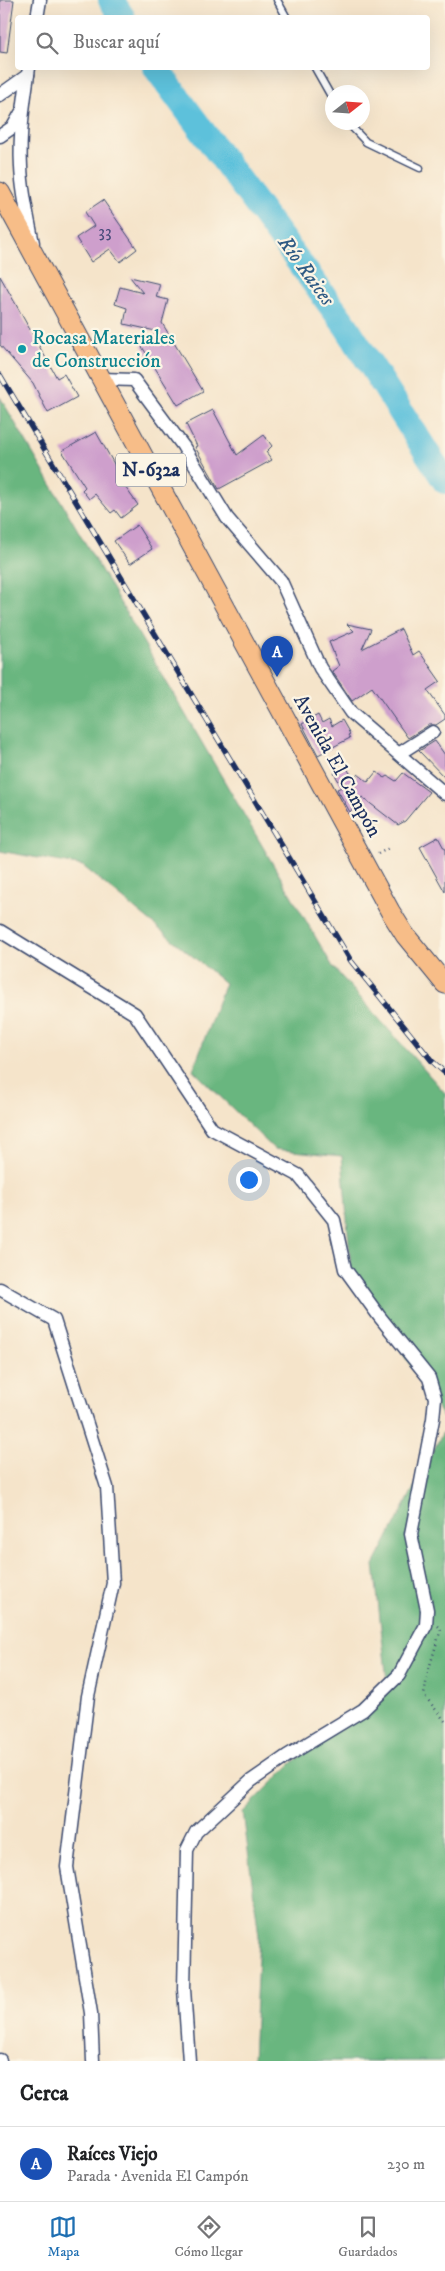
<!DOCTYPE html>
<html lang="es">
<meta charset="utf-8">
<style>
:root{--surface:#fff;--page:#f2f2f2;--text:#202124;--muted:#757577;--line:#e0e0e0;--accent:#1f6fb2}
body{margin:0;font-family:"IM FELL DW Pica",serif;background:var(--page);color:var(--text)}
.compass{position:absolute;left:325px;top:85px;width:45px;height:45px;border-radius:50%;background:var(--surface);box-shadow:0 5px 20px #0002;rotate:73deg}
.you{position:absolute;left:248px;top:1179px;width:18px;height:18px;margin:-12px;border:4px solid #fff;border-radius:50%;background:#1a73e8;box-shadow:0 0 0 8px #1a73e833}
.badge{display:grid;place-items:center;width:32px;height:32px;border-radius:50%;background:var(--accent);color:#fff;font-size:16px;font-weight:700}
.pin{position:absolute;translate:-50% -41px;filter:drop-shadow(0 1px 2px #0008)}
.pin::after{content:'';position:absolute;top:26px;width:18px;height:15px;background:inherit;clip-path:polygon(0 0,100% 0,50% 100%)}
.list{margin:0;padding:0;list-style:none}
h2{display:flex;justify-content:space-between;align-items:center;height:65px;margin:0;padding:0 20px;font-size:21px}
h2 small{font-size:16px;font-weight:400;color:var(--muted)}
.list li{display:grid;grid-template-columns:32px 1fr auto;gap:15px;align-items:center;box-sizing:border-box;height:75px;padding:0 20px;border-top:1px solid var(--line)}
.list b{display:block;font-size:19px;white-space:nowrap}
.list p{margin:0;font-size:16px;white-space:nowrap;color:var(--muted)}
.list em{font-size:16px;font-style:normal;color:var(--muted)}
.icon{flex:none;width:28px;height:28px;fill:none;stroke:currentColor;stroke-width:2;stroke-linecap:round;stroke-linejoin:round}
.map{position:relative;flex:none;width:445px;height:2061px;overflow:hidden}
.search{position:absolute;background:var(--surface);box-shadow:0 5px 20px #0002;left:15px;right:15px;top:15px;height:55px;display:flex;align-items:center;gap:12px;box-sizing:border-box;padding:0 18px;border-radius:5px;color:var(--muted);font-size:19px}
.sheet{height:140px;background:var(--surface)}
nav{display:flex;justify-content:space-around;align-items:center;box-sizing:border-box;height:70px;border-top:1px solid var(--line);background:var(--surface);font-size:14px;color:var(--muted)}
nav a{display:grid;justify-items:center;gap:2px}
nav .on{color:var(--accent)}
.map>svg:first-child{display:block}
.forest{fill:#69b67f;stroke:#42726e}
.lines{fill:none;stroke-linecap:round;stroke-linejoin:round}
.river{stroke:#5dc1db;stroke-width:26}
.building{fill:#ce9fcc}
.service-casing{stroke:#3c4a6e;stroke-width:9}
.minor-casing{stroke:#3c4a6e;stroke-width:15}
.primary-casing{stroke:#3c4a6e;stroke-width:21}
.path{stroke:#3c4a6e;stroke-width:2.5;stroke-dasharray:1 4;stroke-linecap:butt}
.service{stroke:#fff;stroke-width:6}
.minor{stroke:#fff;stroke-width:12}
.primary{stroke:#f7bd88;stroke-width:19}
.rail-casing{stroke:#1b2f5e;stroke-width:5.5}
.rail{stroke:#fcf5e5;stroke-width:4;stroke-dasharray:11;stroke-linecap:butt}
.culture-dot{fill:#0f9aa8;stroke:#fcf5e5;stroke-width:2}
.labels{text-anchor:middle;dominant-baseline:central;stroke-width:4.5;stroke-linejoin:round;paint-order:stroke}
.number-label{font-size:18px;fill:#484b7a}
.shield{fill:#fcf5e5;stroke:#5e6a86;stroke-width:1}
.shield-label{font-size:19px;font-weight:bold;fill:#1b2f5e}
.culture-label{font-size:20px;fill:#0d838f;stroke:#fcf5e5;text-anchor:start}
.street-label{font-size:20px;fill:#1b2f5e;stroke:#fcf5e5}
.water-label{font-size:21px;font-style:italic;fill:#2f5b84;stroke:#fcf5e5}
</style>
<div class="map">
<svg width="445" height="2061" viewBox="0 0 445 2061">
<rect width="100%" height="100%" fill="#fcf5e5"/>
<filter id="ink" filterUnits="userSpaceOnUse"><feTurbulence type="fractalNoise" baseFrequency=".02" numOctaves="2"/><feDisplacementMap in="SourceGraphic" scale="10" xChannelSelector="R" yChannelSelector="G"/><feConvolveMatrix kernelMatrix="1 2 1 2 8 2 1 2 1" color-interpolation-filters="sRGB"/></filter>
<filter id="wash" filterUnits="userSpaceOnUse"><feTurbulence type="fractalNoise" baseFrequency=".0096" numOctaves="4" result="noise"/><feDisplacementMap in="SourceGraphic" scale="20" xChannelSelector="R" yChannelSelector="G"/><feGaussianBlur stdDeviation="1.12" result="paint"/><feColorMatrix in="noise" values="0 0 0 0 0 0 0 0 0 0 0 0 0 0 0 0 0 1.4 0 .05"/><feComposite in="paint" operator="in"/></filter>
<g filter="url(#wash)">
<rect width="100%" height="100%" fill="#f5e4ca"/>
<g class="forest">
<polygon points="0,397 333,967 445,1093 445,1421 351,1270 342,1156 274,1149 193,1070 225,983 83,866 0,851"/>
<polygon points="445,1428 445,2061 253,2061 259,1936 243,1812 290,1765 387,1681 374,1565"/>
</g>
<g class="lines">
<g class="river">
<polyline points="111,0 123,18"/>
<polyline points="156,68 346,326 445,481"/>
</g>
</g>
<g id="blocks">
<g class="building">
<polygon points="0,0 14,0 7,53 0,52"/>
<polygon points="103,200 137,249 120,262 110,249 91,262 76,238 94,226 85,212"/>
<polygon points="0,276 57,378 64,374 77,397 48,413 33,383 0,345"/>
<polygon points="130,277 160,284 156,297 168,300 162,323 203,391 178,405 141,345 160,332 124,324 127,308 115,304 120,287 143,293"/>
<polygon points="213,410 237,455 264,435 272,446 266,452 272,460 219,489 195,447 197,446 186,424"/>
<polygon points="96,432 118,471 115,473 138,505 121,518 115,510 111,513 95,494 89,499 82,490 85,487 62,451"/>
<polygon points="137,525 152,549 130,564 114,541"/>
<polygon points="347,624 371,629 362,649 401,629 413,655 419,651 440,681 427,690 445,715 445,719 436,725 429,725 408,738 372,687 352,701 332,671 339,666 329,642 354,631"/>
<polygon points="318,715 322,723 329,719 332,726 342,720 350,734 348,735 350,738 318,755 302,724"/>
<polygon points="435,741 445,755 445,778 419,751"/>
<polygon points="346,767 354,779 358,774 368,782 376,772 385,778 388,776 396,781 403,773 429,792 405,821 398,825 362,797 350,812 337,789 342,787 334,773"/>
<polygon points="438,837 445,850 445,892 420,847"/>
</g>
</g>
</g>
<g filter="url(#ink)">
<use href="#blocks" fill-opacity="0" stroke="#3c4a6e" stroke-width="1"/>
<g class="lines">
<defs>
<g id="service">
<polyline points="277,0 287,18"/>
<polyline points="315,68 332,98"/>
<polyline points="347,122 366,142 420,168"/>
</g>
<g id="minor">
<polyline points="37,18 40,0"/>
<path d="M29 68C24 100 19 135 21 167 22 193 28 218 33 243"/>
<polyline points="0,95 28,75"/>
<polyline points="0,136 13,127 21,113"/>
<polyline points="101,379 134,380 183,446 227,518 281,581 320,668 351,713 445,794"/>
<polyline points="400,753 433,732"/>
<polyline points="0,931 135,1014 212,1129 298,1175 334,1220 345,1269 379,1316 429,1378 435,1398 433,1419 411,1534 427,1610 426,1625 399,1675 363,1710 287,1756 251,1781 196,1832 187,1850 184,1989 189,2061"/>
<polyline points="0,1289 54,1320 107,1487 113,1583 88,1696 67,1867 91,2013 93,2061"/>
<polyline points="0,2060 0,2061"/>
</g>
<polyline id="primary" points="0,192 390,911 405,935 445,984"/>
</defs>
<use href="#service" class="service-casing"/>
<use href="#minor" class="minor-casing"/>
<use href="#primary" class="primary-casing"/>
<g class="path">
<polyline points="378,854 389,848"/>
<polyline points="438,1626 441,1629 428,1672 424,1695 445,1721"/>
</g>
<use href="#service" class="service"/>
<use href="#minor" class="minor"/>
<use href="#primary" class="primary"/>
<defs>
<polyline id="rail" points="0,375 351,961 432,1061 445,1073"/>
</defs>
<use href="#rail" class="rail-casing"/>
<use href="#rail" class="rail"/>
</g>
</g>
<circle class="culture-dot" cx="22" cy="349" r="5"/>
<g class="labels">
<g class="number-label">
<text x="105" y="232">33</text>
</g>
<rect class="shield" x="116" y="453.5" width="70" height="33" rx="4"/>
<g class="shield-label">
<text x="151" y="470">N-632a</text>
</g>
<g class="culture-label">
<text x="32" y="338">Rocasa Materiales<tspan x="32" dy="23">de Construcción</tspan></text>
</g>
<g class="street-label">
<text transform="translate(337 766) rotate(61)">Avenida El Campón</text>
</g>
<g class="water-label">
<text transform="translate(306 271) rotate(54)">Río Raices</text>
</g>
</g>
</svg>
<svg class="compass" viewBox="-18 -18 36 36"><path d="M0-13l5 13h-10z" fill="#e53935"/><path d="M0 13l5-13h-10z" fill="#757577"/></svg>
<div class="you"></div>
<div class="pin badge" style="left:277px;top:677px;background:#1a4fb4">A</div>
<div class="search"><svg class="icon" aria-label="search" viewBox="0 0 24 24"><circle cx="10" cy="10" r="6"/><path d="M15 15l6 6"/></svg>Buscar aquí</div>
</div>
<section class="sheet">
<h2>Cerca<small></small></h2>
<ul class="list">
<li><span class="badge" style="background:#1a4fb4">A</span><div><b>Raíces Viejo</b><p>Parada · Avenida El Campón</p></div><em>230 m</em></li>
</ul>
</section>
<nav>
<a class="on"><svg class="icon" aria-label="map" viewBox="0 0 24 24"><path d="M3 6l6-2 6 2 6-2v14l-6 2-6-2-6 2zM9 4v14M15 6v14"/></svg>Mapa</a>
<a><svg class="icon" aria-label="directions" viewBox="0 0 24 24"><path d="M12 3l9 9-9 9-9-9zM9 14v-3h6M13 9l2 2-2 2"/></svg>Cómo llegar</a>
<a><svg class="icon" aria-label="saved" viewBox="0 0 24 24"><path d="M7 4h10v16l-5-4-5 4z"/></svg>Guardados</a>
</nav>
